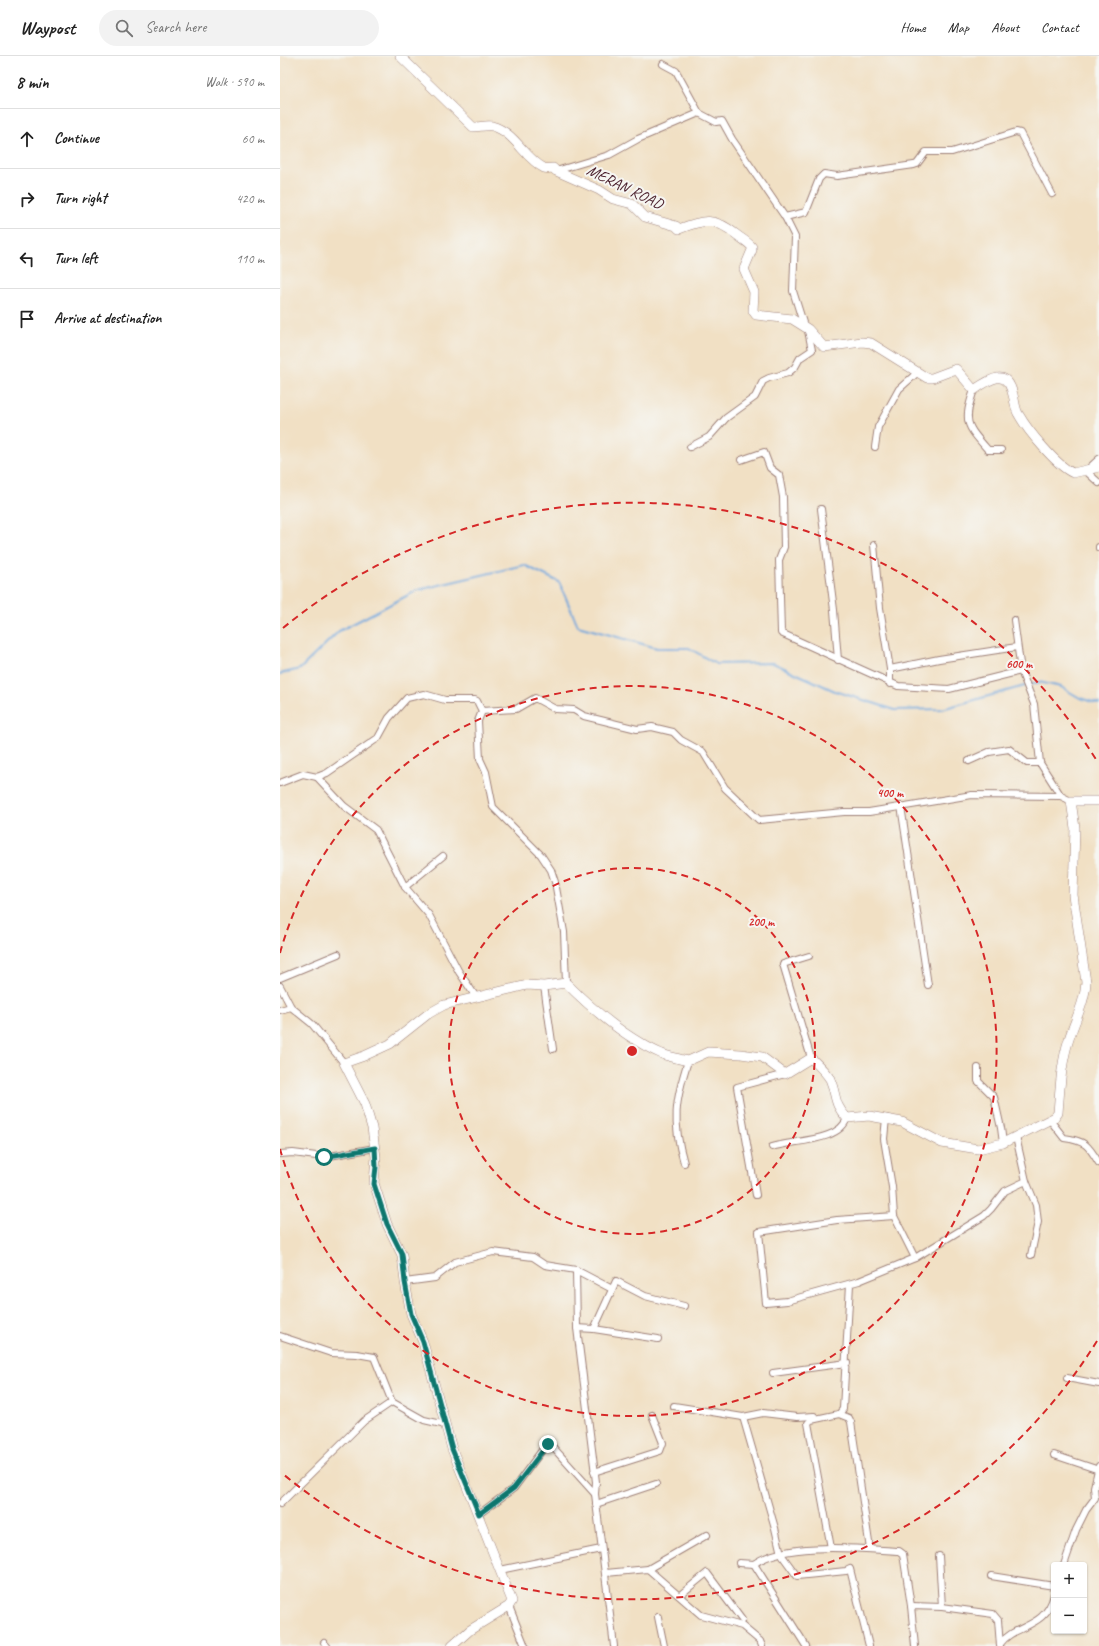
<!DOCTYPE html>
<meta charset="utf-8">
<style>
:root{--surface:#fff;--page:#f2f2f2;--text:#222;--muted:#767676;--line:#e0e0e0}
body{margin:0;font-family:Caveat,sans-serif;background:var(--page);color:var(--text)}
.controls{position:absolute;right:12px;bottom:12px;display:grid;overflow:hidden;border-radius:4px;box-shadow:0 1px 3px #0004}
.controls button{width:36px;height:36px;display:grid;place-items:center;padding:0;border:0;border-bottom:1px solid var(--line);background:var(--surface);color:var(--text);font:20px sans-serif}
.stop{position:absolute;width:12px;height:12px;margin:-9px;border:3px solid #0f766e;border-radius:50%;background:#fff}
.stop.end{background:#0f766e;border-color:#fff;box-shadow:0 1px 4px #0008}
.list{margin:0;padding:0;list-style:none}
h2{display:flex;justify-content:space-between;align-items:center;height:52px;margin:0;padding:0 16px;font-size:17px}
h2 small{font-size:13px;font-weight:400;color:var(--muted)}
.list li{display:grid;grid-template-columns:26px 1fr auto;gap:12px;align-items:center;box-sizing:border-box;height:60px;padding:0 16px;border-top:1px solid var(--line)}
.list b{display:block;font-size:15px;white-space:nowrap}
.list em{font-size:13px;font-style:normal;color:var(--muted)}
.icon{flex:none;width:22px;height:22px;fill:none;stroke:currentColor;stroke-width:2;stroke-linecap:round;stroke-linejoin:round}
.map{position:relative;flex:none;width:819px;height:1590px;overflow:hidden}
header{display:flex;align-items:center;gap:24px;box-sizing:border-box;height:56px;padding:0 20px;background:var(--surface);border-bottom:1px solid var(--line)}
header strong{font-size:19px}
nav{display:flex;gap:22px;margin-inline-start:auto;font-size:14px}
.search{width:280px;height:36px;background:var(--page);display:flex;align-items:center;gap:10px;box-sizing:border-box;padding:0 14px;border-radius:22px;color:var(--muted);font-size:15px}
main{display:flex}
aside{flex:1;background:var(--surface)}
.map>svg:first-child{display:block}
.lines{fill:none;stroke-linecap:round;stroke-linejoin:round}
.stream{stroke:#6ca5dc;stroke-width:2}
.street-casing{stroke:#9e8078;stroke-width:8}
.secondary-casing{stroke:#9e8078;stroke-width:10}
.street{stroke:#fff;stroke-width:6}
.secondary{stroke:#fff;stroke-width:9}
.route{stroke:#0f766e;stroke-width:5}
.ring{fill:none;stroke:#d62828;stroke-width:2;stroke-dasharray:7 5}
.labels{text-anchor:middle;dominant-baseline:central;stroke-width:4;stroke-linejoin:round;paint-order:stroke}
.street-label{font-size:16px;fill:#4a1f2b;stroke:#f6f6f2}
.centre{fill:#d62828;stroke:#f6f6f2;stroke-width:2}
.ring-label{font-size:12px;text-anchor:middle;font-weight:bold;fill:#d62828;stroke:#f6f6f2;stroke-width:4;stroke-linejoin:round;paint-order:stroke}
</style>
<header>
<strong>Waypost</strong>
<div class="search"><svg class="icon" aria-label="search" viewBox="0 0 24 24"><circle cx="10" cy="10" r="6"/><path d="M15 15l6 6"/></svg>Search here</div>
<nav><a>Home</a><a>Map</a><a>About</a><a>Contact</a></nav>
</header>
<main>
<aside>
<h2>8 min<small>Walk · 590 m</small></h2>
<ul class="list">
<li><svg class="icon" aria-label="ahead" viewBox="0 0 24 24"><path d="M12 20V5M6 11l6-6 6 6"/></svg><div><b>Continue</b></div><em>60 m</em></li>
<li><svg class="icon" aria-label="right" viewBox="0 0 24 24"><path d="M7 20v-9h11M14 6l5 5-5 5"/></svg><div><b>Turn right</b></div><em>420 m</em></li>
<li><svg class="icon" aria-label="left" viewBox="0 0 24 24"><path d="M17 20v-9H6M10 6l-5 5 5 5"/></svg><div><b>Turn left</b></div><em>110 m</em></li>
<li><svg class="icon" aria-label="arrive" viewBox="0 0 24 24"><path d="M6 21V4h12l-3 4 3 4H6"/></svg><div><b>Arrive at destination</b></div></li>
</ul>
</aside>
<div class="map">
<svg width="819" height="1590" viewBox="0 0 819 1590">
<rect width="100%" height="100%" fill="#f6f6f2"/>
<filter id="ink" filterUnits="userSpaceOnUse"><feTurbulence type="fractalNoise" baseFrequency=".025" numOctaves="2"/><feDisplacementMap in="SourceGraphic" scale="8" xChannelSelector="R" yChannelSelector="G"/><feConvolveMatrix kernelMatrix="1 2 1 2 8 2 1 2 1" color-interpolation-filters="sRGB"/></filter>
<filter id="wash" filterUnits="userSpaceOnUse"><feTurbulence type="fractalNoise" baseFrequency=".012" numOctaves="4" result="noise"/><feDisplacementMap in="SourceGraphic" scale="16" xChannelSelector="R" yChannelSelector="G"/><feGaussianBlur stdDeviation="0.9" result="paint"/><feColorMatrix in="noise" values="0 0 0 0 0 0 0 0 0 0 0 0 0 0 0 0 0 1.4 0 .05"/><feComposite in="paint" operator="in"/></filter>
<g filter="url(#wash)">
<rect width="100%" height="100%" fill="#f1e0c4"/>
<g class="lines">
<polyline class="stream" points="0,618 20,613 59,575 138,534 244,509 279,526 298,570 377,592 409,592 436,608 493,607 555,635 615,654 662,653 759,626 781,631 800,642 819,648"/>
</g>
</g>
<g filter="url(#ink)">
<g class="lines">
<defs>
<g id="street">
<polyline points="383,8 396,15 419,57 436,66 442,65 452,83 505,161 515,181 513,235 524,270"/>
<polyline points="276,115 329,99 358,83 419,57"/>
<polyline points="505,161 526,156 539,123 544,118 557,120 634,109 637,108 646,96 672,96 736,76 740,77 772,138"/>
<path d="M694 334C683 366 686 369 708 394H721"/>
<polyline points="410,391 429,381 446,362 475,341 483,325 489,322 508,317 515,311 520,302 532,294 528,275"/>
<polyline points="595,391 598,371 619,333 638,316"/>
<polyline points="819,403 806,415 819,427"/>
<polyline points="461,404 484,396 490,412 499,419 503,441 504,491 499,504 501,577 618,630 669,633 741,615"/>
<polyline points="541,453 554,554 558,604"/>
<polyline points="594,489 600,552 610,613 610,628"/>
<polyline points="819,491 819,492"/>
<polyline points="734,564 741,615 754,648 760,707 781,740"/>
<polyline points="610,613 659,603 737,591"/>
<polyline points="202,655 198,665 200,703 206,716 213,751 261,799 271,814 275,826 284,876 286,927"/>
<polyline points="689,705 709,696 729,693 747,707 760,707"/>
<polyline points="37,721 64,750 96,774 125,831 149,859 179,916 196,941"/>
<polyline points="0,727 23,718 37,721 47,717 98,682 109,662 127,642 144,638 165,644 195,644 197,645 202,655 236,653 255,642 275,653 294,654 304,660 357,673 372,671 393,676 401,684 423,696 445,732 479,764 564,756 589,756 692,739 781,740 791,745"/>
<polyline points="621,750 648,929"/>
<polyline points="125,831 163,800"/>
<polyline points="529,900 503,908 531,1002"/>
<polyline points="0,922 58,898"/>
<polyline points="0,930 11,951 32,968 64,1007"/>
<polyline points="264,930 273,993"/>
<polyline points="0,954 11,951"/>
<polyline points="698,1012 698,1025 714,1041 721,1072 723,1087"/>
<polyline points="606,1062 604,1083 612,1131 614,1160 557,1164 479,1176 486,1247 507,1245 579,1225 635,1202 704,1160 711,1153 725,1135 746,1125"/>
<path d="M770 1064 784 1082C806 1085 808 1089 819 1107"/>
<polyline points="736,1081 746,1125 756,1149 758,1166 751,1199"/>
<path d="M492 1091C513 1084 560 1086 567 1062"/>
<polyline points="0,1098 13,1097 44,1101 95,1092"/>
<path d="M404 1107C392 1066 395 1045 408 1005"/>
<polyline points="476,1139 457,1031 505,1018"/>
<polyline points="614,1160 635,1202"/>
<polyline points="296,1214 297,1272 314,1273 336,1225 365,1240 404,1250"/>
<polyline points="125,1226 155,1222 175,1206 213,1196 253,1201 265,1209 296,1214 332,1233"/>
<polyline points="297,1272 316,1426 315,1438"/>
<polyline points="314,1273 378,1283"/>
<polyline points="0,1280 51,1297 77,1298 94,1301 112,1346"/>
<polyline points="493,1317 567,1307"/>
<polyline points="787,1322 819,1328"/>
<polyline points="394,1350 463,1361 483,1357 517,1361 534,1360"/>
<polyline points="559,1358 569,1362 571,1366 590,1493"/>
<polyline points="463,1361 495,1472 501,1498 517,1520 566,1515 570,1513 589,1590"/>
<polyline points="774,1399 819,1414"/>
<polyline points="314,1416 380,1395 383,1387 372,1359"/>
<polyline points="0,1448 84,1365 112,1346 144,1364 166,1369"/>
<polyline points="316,1448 376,1428"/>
<polyline points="199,1458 234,1432 266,1389 270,1388 315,1438 334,1590"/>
<polyline points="551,1492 528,1367 531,1364 559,1358 563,1353 570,1228"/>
<polyline points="659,1500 662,1551"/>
<path d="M459 1507 474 1508C504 1485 583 1493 619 1495L623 1498 631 1550"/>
<polyline points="474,1508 526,1590"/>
<polyline points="784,1509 796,1474 806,1454 815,1442 814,1431 819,1410"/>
<polyline points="368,1513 427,1479"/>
<polyline points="220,1514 321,1493"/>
<polyline points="326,1517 368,1513 421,1559 462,1570 480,1585 482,1590"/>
<polyline points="711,1520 774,1530"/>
<polyline points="400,1539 427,1517 462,1564"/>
<polyline points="229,1550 245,1590"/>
<polyline points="378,1561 384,1590"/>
<polyline points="44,1587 47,1590"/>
<path d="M720 1588C734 1568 766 1573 774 1539"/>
<polyline points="635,1590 631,1550 662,1551 713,1558 718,1564 720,1590"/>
</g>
<g id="secondary">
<path d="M120 0 193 71C199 71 207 69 212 70 235 76 244 102 264 112 267 113 270 112 273 112L276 115 319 134 333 143 352 148 365 161 396 170 399 173C424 163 435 161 457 179 462 183 468 186 472 191V194L464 213 474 236 473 255 476 259 512 263 528 273 544 291 582 286 591 287 647 322H652L676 313 694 334C710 323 727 311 733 339 735 345 735 354 739 359 748 375 777 410 793 417L819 411"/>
<path d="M172 1590 190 1574 229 1550 232 1545 172 1393 143 1286 131 1258 125 1226 122 1199 107 1168 94 1127 96 1101 92 1072 85 1048 64 1007 84 1000 110 988 148 958 164 949 247 929 264 930 286 927C312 953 347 983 382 998 390 1001 400 1003 408 1005L428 996 461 998 482 1001 505 1018 531 1002C538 1009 545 1015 550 1023 557 1039 553 1048 567 1062L589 1060 622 1066 662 1087 698 1093 723 1087 775 1061 778 1057C780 1032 781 1007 789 983 795 964 805 946 806 926L793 839 795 772 791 745H819"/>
</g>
</defs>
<use href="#street" class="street-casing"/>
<use href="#secondary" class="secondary-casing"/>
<use href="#street" class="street"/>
<use href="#secondary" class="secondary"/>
</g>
</g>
<g class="lines" filter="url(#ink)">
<polyline class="route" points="44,1101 95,1092 96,1111 94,1128 107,1168 122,1198 125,1226 131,1258 143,1286 172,1393 199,1458 234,1432 268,1388"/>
</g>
<g class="ring">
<circle cx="352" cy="995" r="183"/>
<path d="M0 897A365 365 0 1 1 0 1093"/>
<path d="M817 1285A548 548 0 0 1 3 1418M3 572A548 548 0 0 1 817 705"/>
</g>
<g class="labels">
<g class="street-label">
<text transform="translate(345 131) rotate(26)">MERAN ROAD</text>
</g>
</g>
<circle cx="352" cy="995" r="6" class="centre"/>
<g class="ring-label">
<text x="739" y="612">600 m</text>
<text x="610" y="741">400 m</text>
<text x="481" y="870">200 m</text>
</g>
</svg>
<div class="controls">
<button>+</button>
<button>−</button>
</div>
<div class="stop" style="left:44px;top:1101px"></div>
<div class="stop end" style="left:268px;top:1388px"></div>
</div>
</main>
